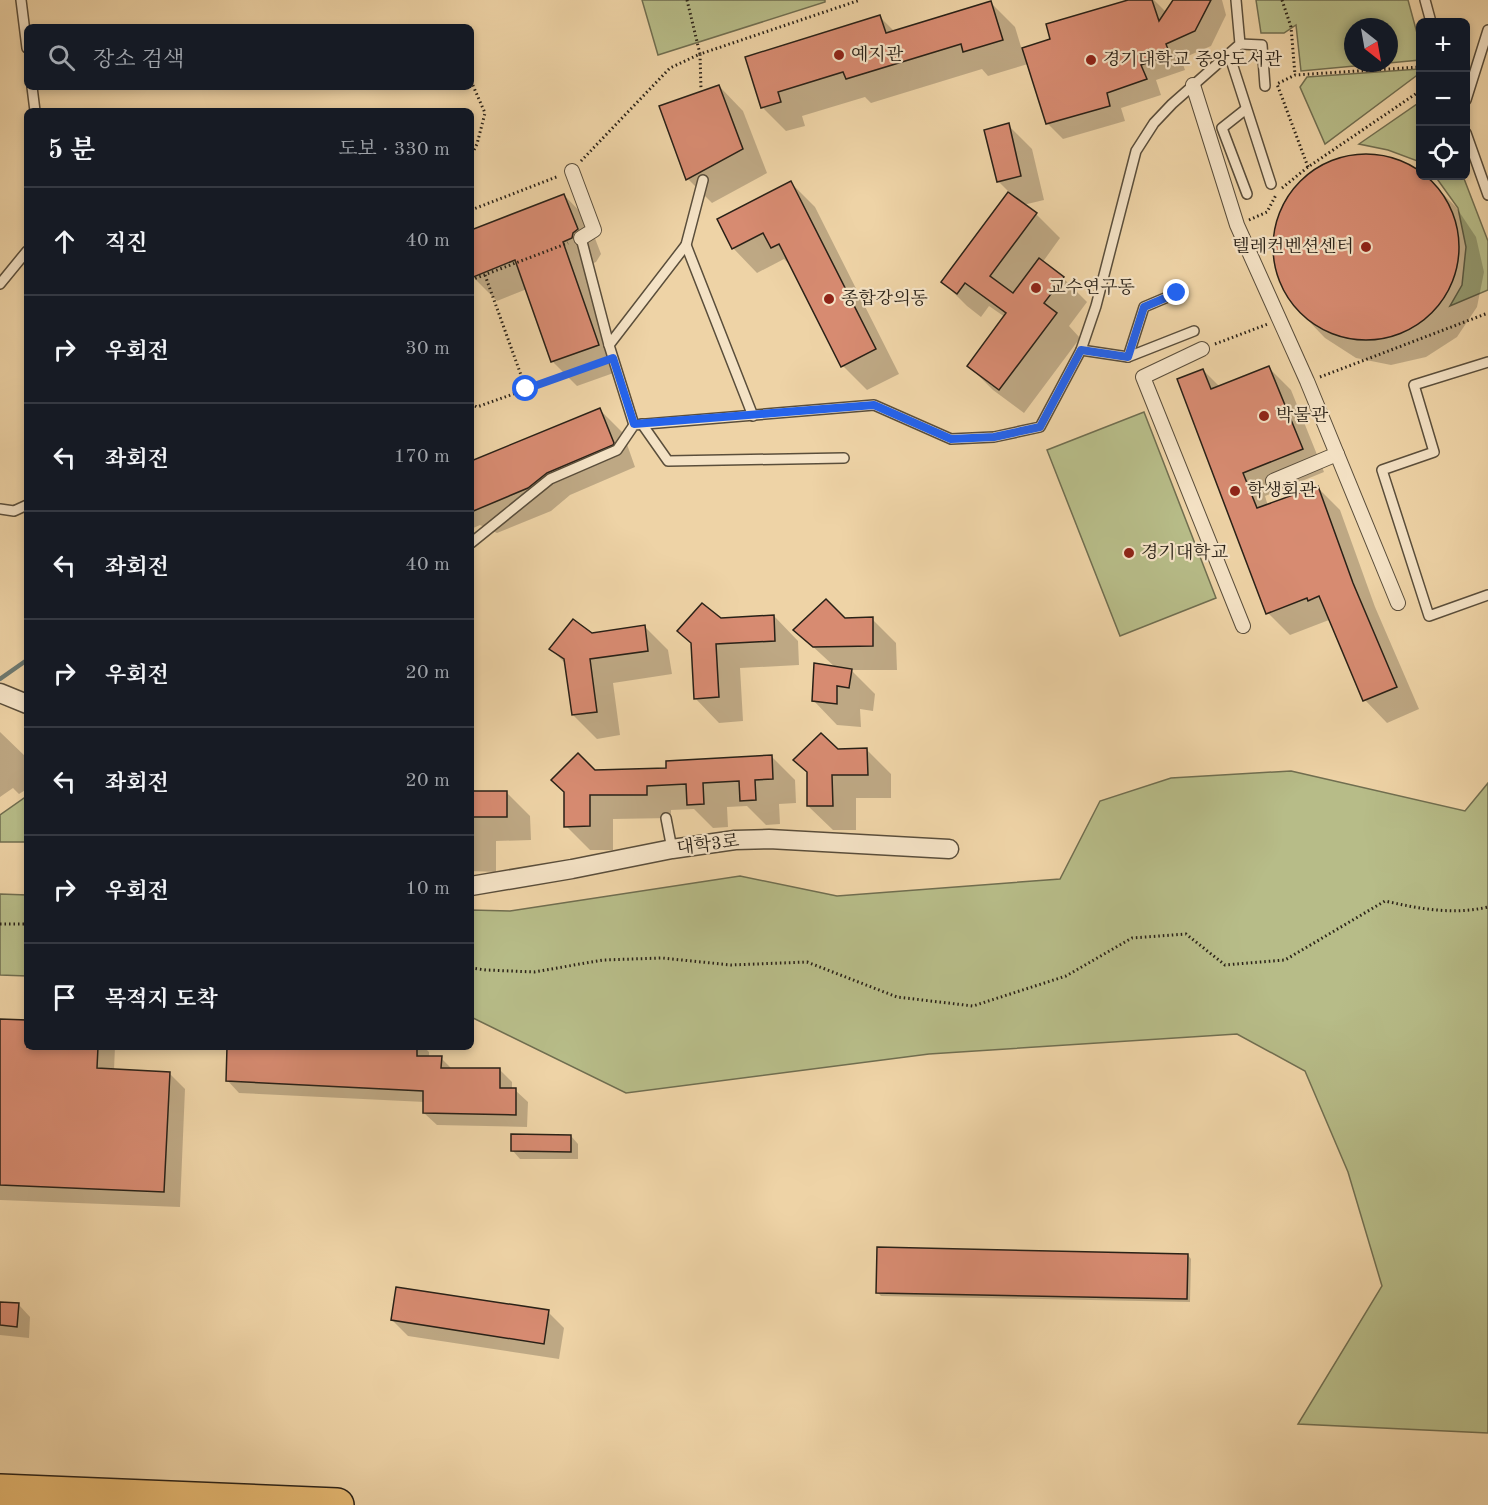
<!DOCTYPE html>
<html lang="ko">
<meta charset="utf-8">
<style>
:root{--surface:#171b24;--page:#242831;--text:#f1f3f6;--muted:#9ea1a6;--line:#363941}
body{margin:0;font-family:"Old Standard TT","Noto Serif KR",serif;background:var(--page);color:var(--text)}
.controls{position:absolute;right:18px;top:18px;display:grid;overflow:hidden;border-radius:9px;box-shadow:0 3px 9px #0003}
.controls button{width:54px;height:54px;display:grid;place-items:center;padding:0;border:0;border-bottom:2px solid var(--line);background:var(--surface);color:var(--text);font:30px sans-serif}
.compass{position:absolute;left:1344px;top:18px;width:54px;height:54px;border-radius:50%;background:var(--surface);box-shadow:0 3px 9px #0003;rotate:149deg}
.stop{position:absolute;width:18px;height:18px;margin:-14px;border:4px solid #2563eb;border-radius:50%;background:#fff}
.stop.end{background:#2563eb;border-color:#fff;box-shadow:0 2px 6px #0008}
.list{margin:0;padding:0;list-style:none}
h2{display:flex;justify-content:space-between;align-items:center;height:78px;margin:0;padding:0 24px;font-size:26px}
h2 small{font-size:20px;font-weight:400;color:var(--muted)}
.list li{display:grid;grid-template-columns:39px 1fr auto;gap:18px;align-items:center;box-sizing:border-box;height:108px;padding:0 24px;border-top:2px solid var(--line)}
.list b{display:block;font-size:22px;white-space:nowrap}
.list em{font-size:20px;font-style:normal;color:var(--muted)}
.icon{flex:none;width:33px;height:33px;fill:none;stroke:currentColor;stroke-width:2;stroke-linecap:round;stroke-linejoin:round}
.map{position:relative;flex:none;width:1488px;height:1505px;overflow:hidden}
.search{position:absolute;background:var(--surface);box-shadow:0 3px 9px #0003;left:24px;top:24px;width:450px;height:66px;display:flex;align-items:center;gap:15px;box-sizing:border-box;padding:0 21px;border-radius:9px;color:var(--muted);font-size:22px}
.panel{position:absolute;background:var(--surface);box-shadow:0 3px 9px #0003;left:24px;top:108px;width:450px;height:942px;border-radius:9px}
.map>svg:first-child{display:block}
.green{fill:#b7bc88;stroke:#706e50;stroke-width:1.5}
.shadow{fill:#0003}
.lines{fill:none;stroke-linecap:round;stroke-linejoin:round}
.stream{stroke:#6d7a72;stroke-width:4.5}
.building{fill:#d78b71;stroke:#292117;stroke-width:1.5}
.service-casing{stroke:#5a4e3b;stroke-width:12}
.pedestrian-casing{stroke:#5a4e3b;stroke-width:16}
.minor-casing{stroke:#5a4e3b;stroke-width:21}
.motorway-casing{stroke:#292117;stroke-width:36}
.path{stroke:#292117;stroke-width:3;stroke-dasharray:1.5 3;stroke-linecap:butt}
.service{stroke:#f4e2c5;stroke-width:9}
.pedestrian{stroke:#f4e2c5;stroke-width:14}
.minor{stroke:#f4e2c5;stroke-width:18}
.motorway{stroke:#e7ba73;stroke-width:33}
.route{stroke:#2563eb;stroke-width:8}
.poi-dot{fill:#8f2418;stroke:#f4e2c5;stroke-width:2}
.labels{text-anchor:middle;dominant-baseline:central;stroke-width:4.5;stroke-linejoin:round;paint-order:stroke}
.poi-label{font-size:18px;fill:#292117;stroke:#f4e2c5;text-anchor:start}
.street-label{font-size:18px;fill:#292117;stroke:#f4e2c5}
</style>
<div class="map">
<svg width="1488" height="1505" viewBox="0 0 1488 1505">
<rect width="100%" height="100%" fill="#eed3a6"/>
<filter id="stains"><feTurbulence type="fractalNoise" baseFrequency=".00333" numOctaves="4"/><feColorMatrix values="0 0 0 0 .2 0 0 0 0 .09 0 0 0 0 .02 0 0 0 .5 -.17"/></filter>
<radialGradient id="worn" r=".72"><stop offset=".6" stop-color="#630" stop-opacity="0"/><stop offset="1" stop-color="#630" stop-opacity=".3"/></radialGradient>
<g class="green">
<polygon points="642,0 825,0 825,2 658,55"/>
<polygon points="1256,0 1408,0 1420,44 1420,60 1389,63 1389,27 1353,27 1353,63 1387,63 1301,71 1296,25 1284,33 1261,33"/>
<polygon points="1419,69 1420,73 1325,144 1300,87 1307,77"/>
<polygon points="1420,102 1420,162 1388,150 1359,144"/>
<polygon points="1435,176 1463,176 1488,241 1488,290 1450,306 1462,285 1466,247 1458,208"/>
<polygon points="1144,412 1216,598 1120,636 1047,450"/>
<polygon points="1291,771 1465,811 1488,783 1488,1433 1298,1424 1382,1286 1348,1172 1305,1071 1237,1034 929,1054 626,1093 471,1017 471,910 510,911 740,876 837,896 1060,879 1100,801 1171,778"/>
<polygon points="27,796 27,842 0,842 0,815"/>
<polygon points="0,894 27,895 27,976 0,975"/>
</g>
<g class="shadow">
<polygon points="1133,0 1154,0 1166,12 1174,0 1222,0 1226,15 1211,46 1181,59 1185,70 1156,80 1161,95 1121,108 1125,121 1063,139 1047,123 1028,64 988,76 982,69 871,103 865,97 802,116 805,126 786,131 762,107 747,58 880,17 895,32 991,3 1015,27 1022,50 1052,40"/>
<polygon points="719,86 743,111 767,173 712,203 688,179"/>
<polygon points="1008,125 1032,149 1044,200 1023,205 1036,214 1060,238 1042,263 1063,278 1087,302 1069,326 1080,338 1024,413 993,390 969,366 1005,317 989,306 981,317 967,306 943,282 1009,192 998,181"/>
<polygon points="1366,155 1401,162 1431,182 1456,207 1476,237 1484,272 1477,307 1457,337 1426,357 1391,365 1356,358 1325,338 1301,313 1280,283 1273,248 1280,212 1300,182 1330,162"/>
<polygon points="791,183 815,207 899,374 867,390 843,366 794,269 784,259 757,273 733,248 719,219"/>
<polygon points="564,195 588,220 601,254 596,262 586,266 622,370 577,386 552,361 527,289 497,301 473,277 471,272 471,232"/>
<polygon points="1268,367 1291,390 1324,472 1265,496 1268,506 1317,487 1340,510 1375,607 1419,709 1387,723 1365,700 1329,620 1290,635 1268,613 1203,370 1220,387"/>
<polygon points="600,410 623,433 635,467 570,495 551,511 497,533 480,525 471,529 471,462"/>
<polygon points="774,616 798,641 799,665 740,668 743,721 719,723 695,698 692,644 679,631"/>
<polygon points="844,619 872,619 896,643 897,670 851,670 875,694 873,711 860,709 861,727 837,725 813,700 836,668 795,630"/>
<polygon points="644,626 668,650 672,674 613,683 620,735 597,739 573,715 566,664 551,649 592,634"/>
<polygon points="0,732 27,758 27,778 25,780 27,789 19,794 13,788 0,797"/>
<polygon points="867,750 891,774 891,798 856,798 856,830 833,830 808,806 838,751"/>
<polygon points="771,756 795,780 796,803 779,804 780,824 766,825 747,806 727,807 728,827 713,828 694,809 671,810 671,818 613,819 613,850 590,850 566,826 594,771 668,770"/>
<polygon points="471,787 477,793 506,792 530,816 531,840 496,841 496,872 471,871"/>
<polygon points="0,1021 27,1022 27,1047 115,1047 114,1070 169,1073 185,1089 180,1207 0,1200"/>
<polygon points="229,1047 424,1047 429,1052 429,1058 441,1058 452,1069 500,1070 512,1082 512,1090 515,1090 528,1102 527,1127 437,1125 424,1113 425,1102 239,1093 227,1080"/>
<polygon points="571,1136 578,1144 578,1159 520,1159 513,1151"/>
<polygon points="1188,1255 1191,1259 1190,1302 881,1296 877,1292"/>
<polygon points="0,1303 19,1305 30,1317 29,1338 0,1335"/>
<polygon points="548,1312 564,1328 559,1359 408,1336 392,1320"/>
</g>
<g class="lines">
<polyline class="stream" points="0,679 27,660"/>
</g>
<g class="building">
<polygon points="1128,0 1152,0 1159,21 1173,0 1211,0 1195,31 1166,44 1170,55 1141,65 1147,79 1107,93 1110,106 1046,124 1022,48 1050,39 1046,24"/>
<polygon points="991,1 1003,40 963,52 961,44 846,79 843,72 778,92 781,102 761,108 745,57 880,15 886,33"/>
<polygon points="719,85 743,149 686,180 659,106"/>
<polygon points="1009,123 1021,176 997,182 984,130"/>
<circle cx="1366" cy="247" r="93"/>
<polygon points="791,181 876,349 841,367 779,244 771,248 763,233 732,249 717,219"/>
<polygon points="1008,192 1037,213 990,276 1013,293 1039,258 1064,277 1044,303 1057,313 999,390 967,366 1006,313 965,283 957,294 941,282"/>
<polygon points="564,194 578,229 573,233 572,238 563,242 599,345 551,362 515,260 471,278 471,230"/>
<polygon points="1269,366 1303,449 1243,473 1257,508 1318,486 1353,583 1397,687 1363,701 1319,596 1308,601 1307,598 1266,614 1177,379 1203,369 1211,389"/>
<polygon points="600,408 614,443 613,445 547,473 528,488 471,512 471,461"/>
<polygon points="826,599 845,618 873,617 873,646 813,647 793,630"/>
<polygon points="702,603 721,618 774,615 775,641 716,644 719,697 694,699 691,643 677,631"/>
<polygon points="573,619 592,633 645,625 648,651 590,659 597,712 572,715 564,659 549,649"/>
<polygon points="814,663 852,669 849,688 837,686 837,704 812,701"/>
<polygon points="821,733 838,749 867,748 868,775 832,775 833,806 807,806 807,772 793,760"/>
<polygon points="578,753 595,770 666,768 666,761 772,755 773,779 755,780 756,800 740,801 739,781 703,783 704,804 687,805 686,784 647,786 647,795 590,795 590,826 564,827 564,792 551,780"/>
<rect x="471" y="791" width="36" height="26"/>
<polygon points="0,1019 27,1020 27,1047 98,1047 97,1068 170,1072 164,1192 0,1185"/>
<polygon points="227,1047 417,1047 417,1056 442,1056 441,1068 500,1068 500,1088 516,1088 516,1115 423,1113 423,1091 226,1081"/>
<polygon points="511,1134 571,1135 571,1152 511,1151"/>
<polygon points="877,1247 1188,1254 1187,1299 876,1293"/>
<polygon points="396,1287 549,1310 544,1344 391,1320"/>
<polygon points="0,1302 19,1303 17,1327 0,1325"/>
</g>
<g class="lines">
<defs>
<g id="service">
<polyline points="21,0 27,48"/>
<polyline points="1425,0 1431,22"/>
<polyline points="1240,44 1262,45 1265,86"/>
<polyline points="1229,54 1271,184"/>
<polyline points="32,87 35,111"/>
<polyline points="1466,100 1488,30"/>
<polyline points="1246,109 1222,128 1247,194"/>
<polyline points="1466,133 1488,195"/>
<polyline points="581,238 609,345"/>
<polyline points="686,245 753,416"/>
<polyline points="0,284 27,251"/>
<polyline points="1081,350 1128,357 1194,331"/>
<polyline points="1128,357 1144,307 1177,293"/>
<polyline points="1488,362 1414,385 1434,452 1382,470 1429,616 1488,595"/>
<polyline points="642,424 668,461 844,458"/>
<polyline points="634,425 609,345 686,245 703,180"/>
<polyline points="0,509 14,511 27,505"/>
<polyline points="471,543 550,479 617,450 634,425 874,405 951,439 994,437 1040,427 1081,350 1096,306 1136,151 1154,123 1172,104 1240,44 1236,0"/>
<polyline points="666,818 672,849"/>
</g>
<g id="pedestrian">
<polyline points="1193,85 1237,225 1307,381 1398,603"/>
<polyline points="572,171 594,230 581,238"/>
<polyline points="1202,349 1143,377 1243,626"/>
<polyline points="1273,481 1337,454"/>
</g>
<g id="minor">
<polyline points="0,693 27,704"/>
<polyline points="471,886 572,869 672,849 735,840 769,839 949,849"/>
</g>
<polyline id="motorway" points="0,1491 337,1505"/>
</defs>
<use href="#service" class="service-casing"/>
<use href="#pedestrian" class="pedestrian-casing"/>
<use href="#minor" class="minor-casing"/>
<use href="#motorway" class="motorway-casing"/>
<g class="path">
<polyline points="687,0 700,54 860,0"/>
<polyline points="1282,0 1291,27 1295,75"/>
<polyline points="471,81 485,113 477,144 471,156"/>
<polyline points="581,161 670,68 700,54 701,90"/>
<polyline points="1308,167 1277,84 1295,75 1420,67"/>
<polyline points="1282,188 1308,167 1420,91"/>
<polyline points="471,210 559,176"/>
<polyline points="1249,220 1267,212 1276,195"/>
<polyline points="485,275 526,389"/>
<polyline points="471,280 568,243"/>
<polyline points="1215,344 1268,324"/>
<polyline points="1320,377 1488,313"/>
<polyline points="471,404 477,407 602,362"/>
<polyline points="0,924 27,924"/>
<path d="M471 968 486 970 534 972 603 960 662 958 731 965 807 962 897 997 973 1006 1066 976 1132 938 1186 934 1225 965 1285 960 1385 901C1420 909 1453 915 1488 907"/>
</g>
<use href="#service" class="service"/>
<use href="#pedestrian" class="pedestrian"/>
<use href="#minor" class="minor"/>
<use href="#motorway" class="motorway"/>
</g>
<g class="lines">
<polyline class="route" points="526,389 613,358 634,424 874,405 951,439 994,437 1040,427 1081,350 1128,357 1144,307 1177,293"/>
</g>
<g class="poi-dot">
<circle cx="839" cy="55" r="6"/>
<circle cx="1091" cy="60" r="6"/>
<circle cx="1366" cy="247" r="6"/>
<circle cx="1036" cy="288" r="6"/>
<circle cx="829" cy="299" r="6"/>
<circle cx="1264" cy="416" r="6"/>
<circle cx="1235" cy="491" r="6"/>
<circle cx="1129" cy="553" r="6"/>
</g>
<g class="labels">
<g class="poi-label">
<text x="851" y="55">예지관</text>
<text x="1103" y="60">경기대학교 중앙도서관</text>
<text x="1354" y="247" text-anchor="end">텔레컨벤션센터</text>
<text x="1048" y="288">교수연구동</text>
<text x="841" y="299">종합강의동</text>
<text x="1276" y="416">박물관</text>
<text x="1247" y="491">학생회관</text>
<text x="1141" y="553">경기대학교</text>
</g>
<g class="street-label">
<text transform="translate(708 845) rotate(-7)">대학3로</text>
</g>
</g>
<rect width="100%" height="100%" filter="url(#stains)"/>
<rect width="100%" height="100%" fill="url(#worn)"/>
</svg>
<div class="controls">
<button>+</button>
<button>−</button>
<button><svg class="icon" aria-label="locate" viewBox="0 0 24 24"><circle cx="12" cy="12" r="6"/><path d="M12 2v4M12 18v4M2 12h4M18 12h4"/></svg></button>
</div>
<svg class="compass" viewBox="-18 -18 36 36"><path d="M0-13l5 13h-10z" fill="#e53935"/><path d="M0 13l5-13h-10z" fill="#9ea1a6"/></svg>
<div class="stop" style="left:526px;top:389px"></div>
<div class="stop end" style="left:1177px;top:293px"></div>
<div class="search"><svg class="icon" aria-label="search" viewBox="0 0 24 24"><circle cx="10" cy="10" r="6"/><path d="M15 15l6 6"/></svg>장소 검색</div>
<section class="panel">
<h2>5 분<small>도보 · 330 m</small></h2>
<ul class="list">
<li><svg class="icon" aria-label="ahead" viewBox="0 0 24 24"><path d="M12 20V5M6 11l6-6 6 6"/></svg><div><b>직진</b></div><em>40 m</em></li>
<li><svg class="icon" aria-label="right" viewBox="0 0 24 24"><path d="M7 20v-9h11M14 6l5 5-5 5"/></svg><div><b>우회전</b></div><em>30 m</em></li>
<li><svg class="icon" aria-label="left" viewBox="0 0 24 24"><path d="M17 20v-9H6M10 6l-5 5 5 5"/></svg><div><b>좌회전</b></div><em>170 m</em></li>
<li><svg class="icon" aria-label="left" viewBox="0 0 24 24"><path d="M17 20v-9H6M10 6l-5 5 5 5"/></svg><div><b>좌회전</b></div><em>40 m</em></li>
<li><svg class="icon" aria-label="right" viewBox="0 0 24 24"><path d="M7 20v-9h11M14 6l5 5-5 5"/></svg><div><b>우회전</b></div><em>20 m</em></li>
<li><svg class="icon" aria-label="left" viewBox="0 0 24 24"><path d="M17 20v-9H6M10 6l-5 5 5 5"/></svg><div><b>좌회전</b></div><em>20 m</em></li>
<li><svg class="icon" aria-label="right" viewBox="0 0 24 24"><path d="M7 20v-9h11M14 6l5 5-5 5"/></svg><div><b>우회전</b></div><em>10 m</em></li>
<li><svg class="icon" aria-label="arrive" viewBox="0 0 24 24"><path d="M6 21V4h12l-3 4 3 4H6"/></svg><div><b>목적지 도착</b></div></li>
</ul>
</section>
</div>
